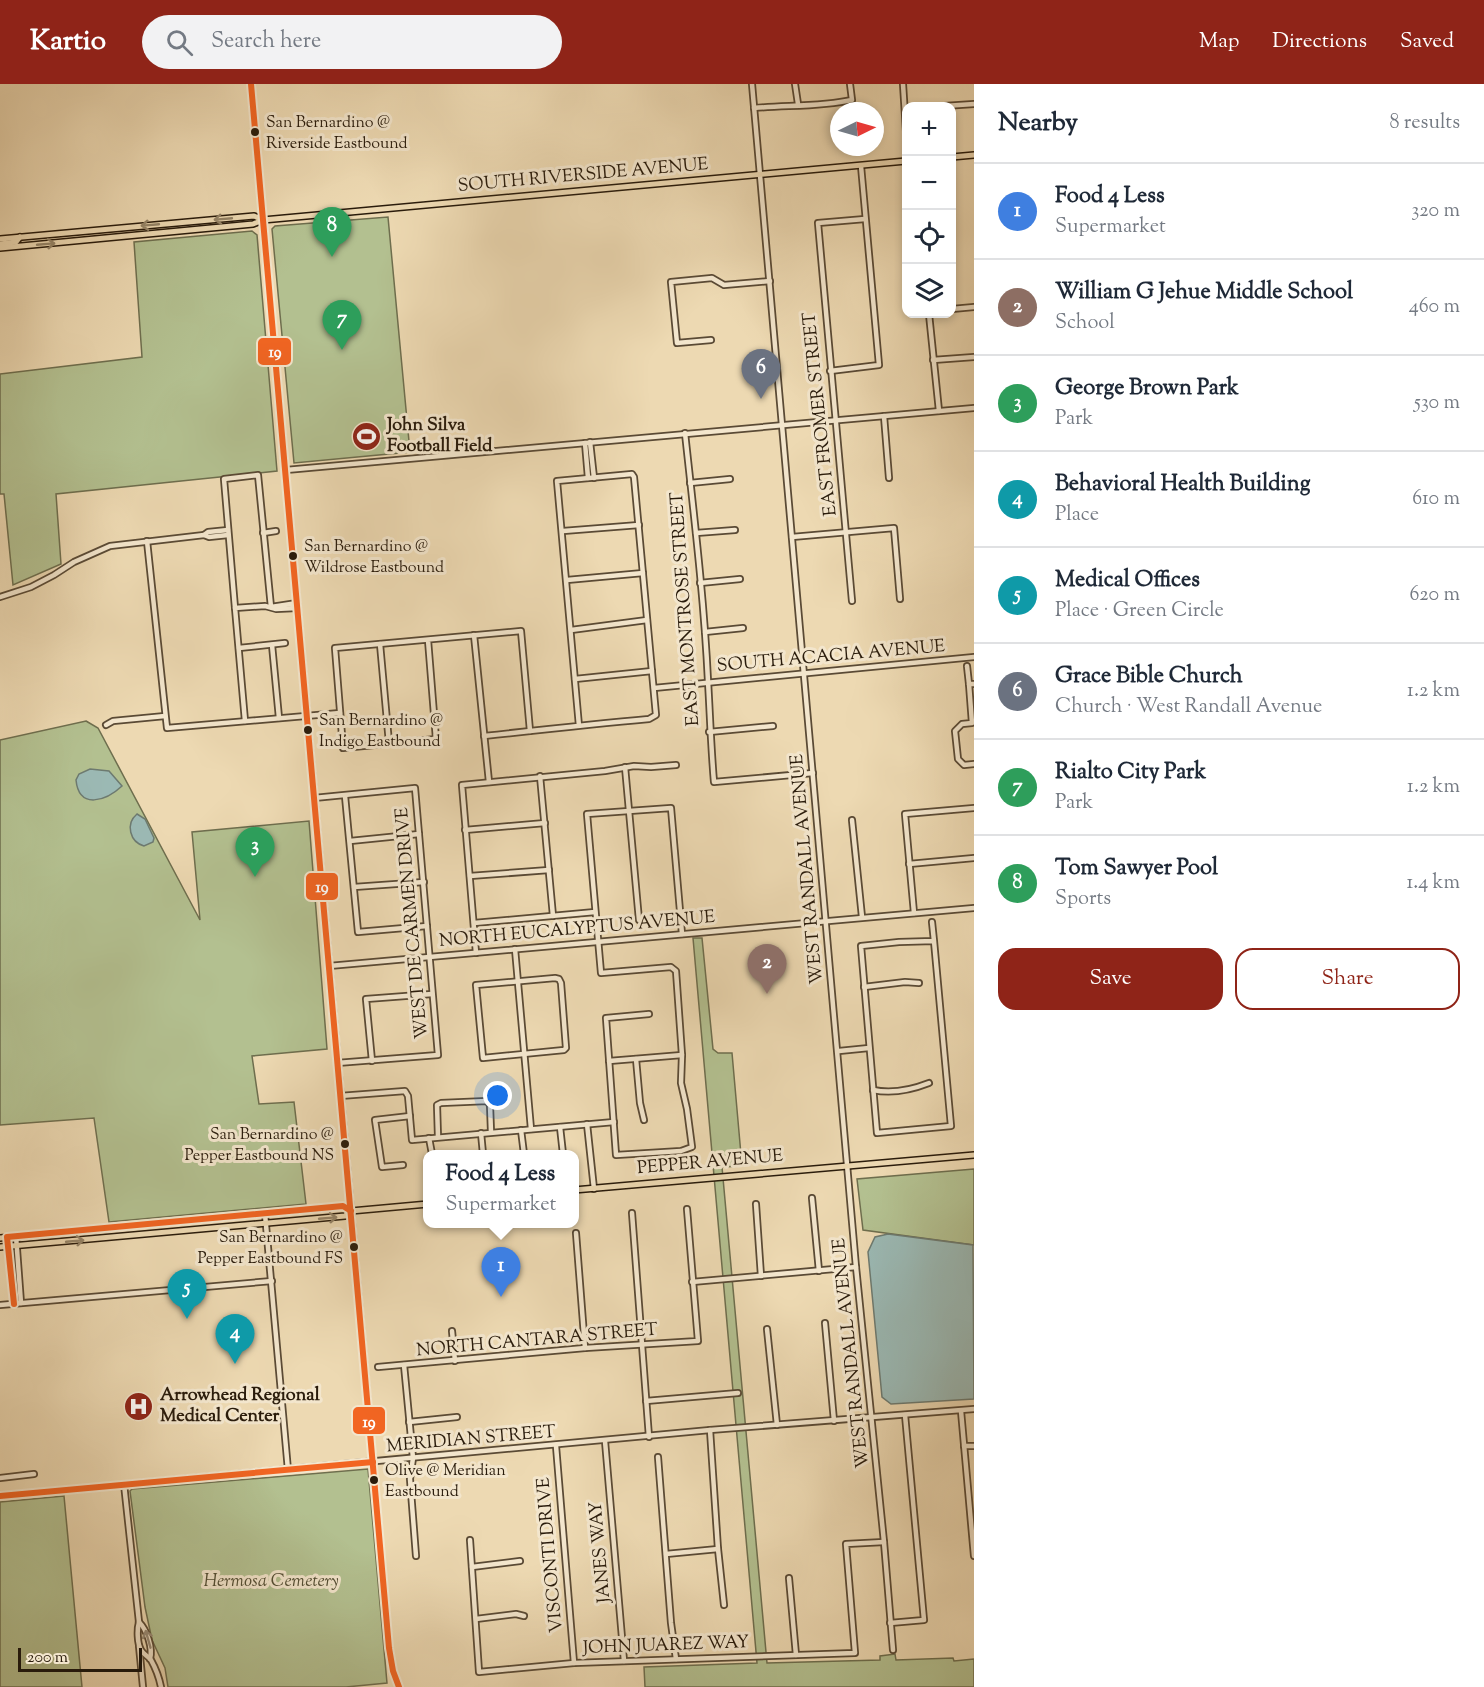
<!DOCTYPE html>
<meta charset="utf-8">
<style>
:root{--surface:#fff;--page:#f2f2f3;--text:#1f2937;--muted:#747a83;--line:#e0e1e3;--accent:#8f2418}
body{margin:0;font-family:"Sorts Mill Goudy",serif;background:var(--page);color:var(--text)}
.controls{position:absolute;right:18px;top:18px;display:grid;overflow:hidden;border-radius:12px;box-shadow:0 3px 9px #0003}
.controls button{width:54px;height:54px;display:grid;place-items:center;padding:0;border:0;border-bottom:2px solid var(--line);background:var(--surface);color:var(--text);font:30px sans-serif}
.compass{position:absolute;left:830px;top:18px;width:54px;height:54px;border-radius:50%;background:var(--surface);box-shadow:0 3px 9px #0003;rotate:85deg}
.scale{position:absolute;left:18px;bottom:15px;width:124px;box-sizing:border-box;padding-left:6px;border:3px solid #291b0b;border-top:0;font-size:16px;line-height:21px;white-space:nowrap;color:#291b0b;-webkit-text-stroke:4px #f3e6cd;paint-order:stroke}
.you{position:absolute;left:498px;top:1012px;width:21px;height:21px;margin:-15px;border:4px solid #fff;border-radius:50%;background:#1a73e8;box-shadow:0 0 0 9px #1a73e833}
.badge{display:grid;place-items:center;width:39px;height:39px;border-radius:50%;background:var(--accent);color:#fff;font-size:20px;font-weight:700}
.pin{position:absolute;translate:-50% -50px;filter:drop-shadow(0 2px 3px #0008)}
.pin::after{content:'';position:absolute;top:32px;width:21px;height:18px;background:inherit;clip-path:polygon(0 0,100% 0,50% 100%)}
.popup{position:absolute;left:423px;top:1066px;width:156px;height:78px;box-sizing:border-box;display:grid;place-content:center;border-radius:12px;background:var(--surface);filter:drop-shadow(0 2px 4px #0005);font-size:20px;white-space:nowrap;color:var(--muted)}
.popup b{font-size:22px;color:var(--text)}
.popup::after{content:'';position:absolute;left:50%;top:100%;margin-left:-12px;border:12px solid transparent;border-top-color:var(--surface)}
.list{margin:0;padding:0;list-style:none}
h2{display:flex;justify-content:space-between;align-items:center;height:78px;margin:0;padding:0 24px;font-size:26px}
h2 small{font-size:20px;font-weight:400;color:var(--muted)}
.list li{display:grid;grid-template-columns:39px 1fr auto;gap:18px;align-items:center;box-sizing:border-box;height:96px;padding:0 24px;border-top:2px solid var(--line)}
.list b{display:block;font-size:22px;white-space:nowrap}
.list p{margin:0;font-size:20px;white-space:nowrap;color:var(--muted)}
.list em{font-size:20px;font-style:normal;color:var(--muted)}
.actions{display:flex;gap:12px;padding:18px 24px}
.actions a{flex:1;padding:14px 0;border:2px solid var(--accent);border-radius:18px;text-align:center;font-size:21px;color:var(--accent)}
.actions .main{background:var(--accent);color:#fff}
.icon{flex:none;width:33px;height:33px;fill:none;stroke:currentColor;stroke-width:2;stroke-linecap:round;stroke-linejoin:round}
.map{position:relative;flex:none;width:974px;height:1603px;overflow:hidden}
header{display:flex;align-items:center;gap:36px;box-sizing:border-box;height:84px;padding:0 30px;background:var(--accent);color:#fff}
header strong{font-size:28px}
nav{display:flex;gap:33px;margin-inline-start:auto;font-size:21px}
.search{width:420px;height:54px;background:var(--page);display:flex;align-items:center;gap:15px;box-sizing:border-box;padding:0 21px;border-radius:33px;color:var(--muted);font-size:22px}
main{display:flex}
aside{flex:1;background:var(--surface)}
.map>svg:first-child{display:block}
.green{fill:#b3c090;stroke:#6e6e4e;stroke-width:1.5}
.water{fill:#9bb9b4;stroke:#6d7a70;stroke-width:1.5}
.lines{fill:none;stroke-linecap:round;stroke-linejoin:round}
.minor-casing{stroke:#5a4a35;stroke-width:8}
.major-casing{stroke:#291b0b;stroke-width:8}
.minor{stroke:#f3e6cd;stroke-width:4.5}
.major{stroke:#edd9b2;stroke-width:5}
.bus-1-casing{stroke:#f3e6cd;stroke-width:10}
.bus-1{stroke:#f26522;stroke-width:6}
.oneway{stroke:#958467}
.oneway2{stroke:#988b76}
.bus-dot{fill:#291b0b;stroke:#f3e6cd;stroke-width:2}
.labels{text-anchor:middle;dominant-baseline:central;stroke-width:6;stroke-linejoin:round;paint-order:stroke}
.bus-label{font-size:16px;fill:#291b0b;stroke:#f3e6cd;text-anchor:start}
.street-label{font-size:18px;fill:#291b0b;stroke:#f3e6cd}
.poi-label{font-size:18px;font-weight:bold;fill:#291b0b;stroke:#f3e6cd;text-anchor:start}
.park-label{font-size:18px;font-style:italic;fill:#524d33;stroke:#f3e6cd}
.line-badge{stroke:#f3e6cd;stroke-width:2}
.badge-label{font-size:16px;text-anchor:middle;font-weight:bold;fill:#fff}
</style>
<header>
<strong>Kartio</strong>
<div class="search"><svg class="icon" aria-label="search" viewBox="0 0 24 24"><circle cx="10" cy="10" r="6"/><path d="M15 15l6 6"/></svg>Search here</div>
<nav><a>Map</a><a>Directions</a><a>Saved</a></nav>
</header>
<main>
<div class="map">
<svg width="974" height="1603" viewBox="0 0 974 1603">
<rect width="100%" height="100%" fill="#edd9b2"/>
<filter id="stains"><feTurbulence type="fractalNoise" baseFrequency=".00333" numOctaves="4"/><feColorMatrix values="0 0 0 0 .2 0 0 0 0 .09 0 0 0 0 .02 0 0 0 .5 -.17"/></filter>
<radialGradient id="worn" r=".72"><stop offset=".6" stop-color="#630" stop-opacity="0"/><stop offset="1" stop-color="#630" stop-opacity=".3"/></radialGradient>
<g class="green">
<polygon points="388,133 410,368 294,379 272,145 275,142"/>
<polygon points="252,147 257,151 277,387 56,410 61,480 13,501 4,410 0,410 0,290 142,273 134,158"/>
<polygon points="86,637 98,644 200,836 192,748 309,737 327,965 252,972 259,1020 294,1018 306,1120 109,1138 94,1034 0,1041 0,656"/>
<polygon points="693,854 702,854 713,965 718,969 732,969 742,1082 722,1083 767,1579 880,1576 880,1572 895,1570 896,1576 953,1574 954,1577 974,1575 974,1603 645,1603 644,1583 757,1579"/>
<polygon points="974,1085 974,1161 863,1146 857,1095"/>
<polygon points="368,1385 387,1599 346,1603 168,1603 165,1584 152,1556 145,1523 130,1407 132,1405"/>
<polygon points="64,1412 82,1603 0,1603 0,1418"/>
</g>
<g class="water">
<path d="M90 685 109 687 122 702C106 717 79 726 76 696L79 690Z"/>
<path d="M137 730 145 735 154 754 153 758 144 762C130 758 125 740 137 730Z"/>
<polygon points="888,1150 973,1161 974,1315 891,1320 882,1313 868,1168 875,1153"/>
</g>
<g class="lines">
<defs>
<g id="minor">
<polyline points="752,0 856,1183 884,1458 893,1566"/>
<polyline points="795,0 798,20"/>
<polyline points="903,0 906,47"/>
<polyline points="944,22 974,20"/>
<path d="M754 24C787 21 820 23 852 16L850 0"/>
<polyline points="952,225 974,223"/>
<polyline points="929,230 939,327"/>
<polyline points="711,256 677,259 671,198 712,194 724,201 770,197"/>
<polyline points="933,276 974,273"/>
<polyline points="830,287 879,281 861,82"/>
<polyline points="884,332 889,394"/>
<path d="M685 349C694 432 704 514 708 597 710 631 711 664 714 698L813 689"/>
<polyline points="590,358 594,394"/>
<polyline points="585,359 588,394"/>
<polyline points="286,386 974,324"/>
<polyline points="690,399 730,395"/>
<polyline points="228,446 208,448 204,451 209,453 228,451"/>
<polyline points="563,447 639,441"/>
<polyline points="263,449 276,447"/>
<polyline points="696,449 735,446"/>
<polyline points="792,453 894,444 900,515"/>
<polyline points="147,457 167,644 340,629"/>
<polyline points="567,496 643,489"/>
<polyline points="700,499 740,495"/>
<polyline points="0,513 31,503 54,491 74,478 110,462 204,451"/>
<polyline points="852,517 818,139 865,135"/>
<polyline points="271,523 297,519"/>
<polyline points="235,524 224,395 258,391 271,523"/>
<polyline points="571,546 647,536"/>
<polyline points="705,548 743,544"/>
<polyline points="474,551 489,698"/>
<polyline points="428,556 436,655 343,664 335,564 521,547 530,647"/>
<polyline points="380,560 389,659"/>
<polyline points="272,561 279,634"/>
<polyline points="239,564 285,559"/>
<polyline points="967,582 969,600"/>
<polyline points="575,595 652,587"/>
<polyline points="974,600 969,600 972,639 962,640 955,647 958,675 964,681 974,680"/>
<polyline points="654,604 974,573"/>
<polyline points="245,637 235,524 265,522 276,525 297,524"/>
<polyline points="106,641 113,637 165,632"/>
<polyline points="709,648 773,642"/>
<path d="M484 652C539 646 594 640 649 635L656 631 634 393 632 390 557 397 579 642"/>
<polyline points="625,683 639,836"/>
<polyline points="540,692 553,832"/>
<polyline points="345,712 358,848 427,842"/>
<polyline points="314,714 415,704 438,971 337,979"/>
<polyline points="852,736 862,833"/>
<polyline points="465,746 545,739"/>
<polyline points="350,757 419,750"/>
<polyline points="909,780 974,774"/>
<polyline points="470,792 549,786"/>
<polyline points="354,803 424,798"/>
<polyline points="914,829 905,730 974,724"/>
<polyline points="932,838 934,857 951,1042 877,1049 861,862 899,858 934,857"/>
<polyline points="474,839 595,828"/>
<polyline points="515,865 531,1045"/>
<polyline points="476,869 462,701 605,687 634,682 651,683 676,681"/>
<polyline points="329,882 974,824"/>
<polygon points="555,894 559,895 561,899 566,964 564,966 483,974 476,901"/>
<polyline points="864,903 905,898 919,899"/>
<polyline points="649,930 606,934 616,1071 681,1067 692,1063 687,1025 681,999 682,971 676,887 671,883 601,889 587,730 671,724 682,850"/>
<polyline points="839,967 869,964"/>
<polyline points="636,975 640,1019 644,1036"/>
<polyline points="372,977 366,915 432,910"/>
<polyline points="609,977 682,971"/>
<path d="M873 1006C892 1010 911 1006 929 999"/>
<polyline points="340,1012 405,1007 408,1012 412,1056 614,1038"/>
<polyline points="587,1040 594,1105"/>
<polyline points="560,1043 563,1070"/>
<polyline points="521,1046 524,1070"/>
<polyline points="481,1049 483,1070"/>
<polyline points="438,1053 437,1021 441,1019 487,1017 490,1021 491,1048"/>
<polyline points="429,1054 432,1070"/>
<polyline points="403,1081 382,1083 375,1036 410,1032"/>
<polyline points="812,1114 819,1187"/>
<polyline points="756,1120 761,1192"/>
<polyline points="351,1127 389,1564 393,1587 399,1603"/>
<polyline points="632,1129 649,1353"/>
<polyline points="265,1130 288,1386"/>
<polyline points="576,1149 585,1264"/>
<polyline points="16,1152 21,1219"/>
<polyline points="7,1153 14,1220"/>
<polyline points="692,1198 856,1183"/>
<polyline points="0,1221 272,1197"/>
<polyline points="825,1239 834,1337"/>
<polyline points="767,1245 777,1341"/>
<polyline points="452,1247 455,1277"/>
<polyline points="404,1281 413,1374 410,1395 416,1472"/>
<polyline points="378,1283 585,1264 698,1257 687,1125"/>
<polyline points="646,1317 738,1309"/>
<polyline points="961,1327 974,1472"/>
<polyline points="409,1338 457,1333"/>
<polyline points="710,1346 718,1465 724,1521"/>
<polyline points="605,1357 624,1577"/>
<polyline points="556,1362 574,1579"/>
<polyline points="964,1362 974,1362"/>
<polyline points="658,1373 671,1539 676,1575"/>
<polyline points="0,1394 34,1390"/>
<path d="M124 1400 139 1538C137 1545 137 1559 141 1566 143 1570 148 1572 151 1576 156 1585 159 1593 161 1603"/>
<polyline points="0,1412 710,1346 974,1325"/>
<polyline points="470,1456 479,1588 574,1579 855,1569 846,1460 884,1458"/>
<polyline points="666,1470 718,1465"/>
<polyline points="472,1483 520,1477"/>
<polyline points="789,1494 796,1571"/>
<polyline points="476,1535 516,1530 524,1532"/>
<path d="M139 1538C147 1546 153 1564 150 1575"/>
<polyline points="890,1539 924,1536 905,1331"/>
<polyline points="139,1562 143,1603"/>
</g>
<g id="major">
<polyline points="251,0 351,1127"/>
<polyline points="952,73 974,71"/>
<polyline points="0,155 254,132 263,136"/>
<polyline points="0,160 16,158 20,153"/>
<polyline points="0,164 253,140 263,136 906,77"/>
<polyline points="574,1106 974,1071"/>
<polyline points="0,1154 343,1122 351,1127 428,1120"/>
<polyline points="0,1163 345,1132 351,1127"/>
</g>
</defs>
<use href="#minor" class="minor-casing"/>
<use href="#major" class="major-casing"/>
<use href="#minor" class="minor"/>
<use href="#major" class="major"/>
<defs>
<g id="bus-1">
<polyline points="251,0 389,1564 393,1587 399,1603"/>
<polyline points="14,1220 7,1153 343,1122 351,1127"/>
<polyline points="0,1412 373,1378"/>
</g>
</defs>
<use href="#bus-1" class="bus-1-casing"/>
<use href="#bus-1" class="bus-1"/>
</g>
<defs><path id="oneway-shaft" d="M-6 0H5M1.5-3L5.5 0L1.5 3" fill="none" stroke-width="1.6" stroke-linecap="round" stroke-linejoin="round" transform="scale(1.5)"/></defs>
<g class="oneway">
<use href="#oneway-shaft" transform="translate(223 135) rotate(175)"/>
<use href="#oneway-shaft" transform="translate(150 141) rotate(175)"/>
<use href="#oneway-shaft" transform="translate(46 160) rotate(-5)"/>
<use href="#oneway-shaft" transform="translate(328 1134) rotate(-5)"/>
<use href="#oneway-shaft" transform="translate(75 1157) rotate(-5)"/>
</g>
<use class="oneway2" href="#oneway-shaft" transform="translate(148 1555) rotate(-106)"/>
<defs>
<symbol id="stadium-disc" viewBox="-11 -11 22 22"><circle r="9.5" fill="#8f2418" stroke="#f3e6cd"/><path d="M0-5a6.5 5 0 1 0 0 10a6.5 5 0 1 0 0-10ZM-3.5-1.8h7v3.6h-7Z" fill="#fff"/></symbol>
<symbol id="hospital-disc" viewBox="-11 -11 22 22"><circle r="9.5" fill="#8f2418" stroke="#f3e6cd"/><path d="M-5-5h3v3.5h4V-5h3V5h-3V1.5h-4V5h-3Z" fill="#fff"/></symbol>
</defs>
<g fill-rule="evenodd">
<use href="#stadium-disc" x="350" y="336" width="33" height="33"/>
<use href="#hospital-disc" x="122" y="1306" width="33" height="33"/>
</g>
<g class="bus-dot">
<circle cx="255" cy="48" r="5"/>
<circle cx="293" cy="472" r="5"/>
<circle cx="308" cy="646" r="5"/>
<circle cx="345" cy="1060" r="5"/>
<circle cx="354" cy="1163" r="5"/>
<circle cx="374" cy="1396" r="5"/>
</g>
<g class="labels">
<g class="bus-label">
<text x="266" y="39">San Bernardino @<tspan x="266" dy="21">Riverside Eastbound</tspan></text>
<text x="304" y="463">San Bernardino @<tspan x="304" dy="21">Wildrose Eastbound</tspan></text>
<text x="319" y="637">San Bernardino @<tspan x="319" dy="21">Indigo Eastbound</tspan></text>
<text x="334" y="1051" text-anchor="end">San Bernardino @<tspan x="334" dy="21">Pepper Eastbound NS</tspan></text>
<text x="343" y="1154" text-anchor="end">San Bernardino @<tspan x="343" dy="21">Pepper Eastbound FS</tspan></text>
<text x="385" y="1387">Olive @ Meridian<tspan x="385" dy="21">Eastbound</tspan></text>
</g>
<g class="street-label">
<text transform="translate(583 92) rotate(-5)">SOUTH RIVERSIDE AVENUE</text>
<text transform="translate(821 330) rotate(-96)">EAST FROMER STREET</text>
<text transform="translate(686 525) rotate(-94)">EAST MONTROSE STREET</text>
<text transform="translate(831 573) rotate(-5)">SOUTH ACACIA AVENUE</text>
<text transform="translate(808 785) rotate(-95)">WEST RANDALL AVENUE</text>
<text transform="translate(413 839) rotate(-95)">WEST DE CARMEN DRIVE</text>
<text transform="translate(577 846) rotate(-5)">NORTH EUCALYPTUS AVENUE</text>
<text transform="translate(710 1079) rotate(-5)">PEPPER AVENUE</text>
<text transform="translate(537 1257) rotate(-5)">NORTH CANTARA STREET</text>
<text transform="translate(852 1269) rotate(-96)">WEST RANDALL AVENUE</text>
<text transform="translate(471 1356) rotate(-5)">MERIDIAN STREET</text>
<text transform="translate(601 1468) rotate(-95)">JANES WAY</text>
<text transform="translate(551 1471) rotate(-95)">VISCONTI DRIVE</text>
<text transform="translate(666 1562) rotate(-2)">JOHN JUAREZ WAY</text>
</g>
<g class="poi-label">
<text x="387" y="342">John Silva<tspan x="387" dy="21">Football Field</tspan></text>
<text x="160" y="1312">Arrowhead Regional<tspan x="160" dy="21">Medical Center</tspan></text>
</g>
<g class="park-label">
<text x="271" y="1498">Hermosa Cemetery</text>
</g>
</g>
<g class="line-badge">
<rect x="257" y="253" width="35" height="29" rx="6" fill="#f26522"/>
<rect x="305" y="788" width="34" height="29" rx="6" fill="#f26522"/>
<rect x="352" y="1322" width="34" height="29" rx="6" fill="#f26522"/>
</g>
<g class="badge-label">
<text x="275" y="273">19</text>
<text x="322" y="808">19</text>
<text x="369" y="1343">19</text>
</g>
<rect width="100%" height="100%" filter="url(#stains)"/>
<rect width="100%" height="100%" fill="url(#worn)"/>
</svg>
<div class="controls">
<button>+</button>
<button>−</button>
<button><svg class="icon" aria-label="locate" viewBox="0 0 24 24"><circle cx="12" cy="12" r="6"/><path d="M12 2v4M12 18v4M2 12h4M18 12h4"/></svg></button>
<button><svg class="icon" aria-label="layers" viewBox="0 0 24 24"><path d="M12 4l9 5-9 5-9-5zM3 14l9 5 9-5"/></svg></button>
</div>
<svg class="compass" viewBox="-18 -18 36 36"><path d="M0-13l5 13h-10z" fill="#e53935"/><path d="M0 13l5-13h-10z" fill="#747a83"/></svg>
<div class="scale">200 m</div>
<div class="you"></div>
<div class="pin badge" style="left:501px;top:1213px;background:#3f7fe0">1</div>
<div class="popup"><b>Food 4 Less</b>Supermarket</div>
<div class="pin badge" style="left:767px;top:910px;background:#8d6e63">2</div>
<div class="pin badge" style="left:255px;top:793px;background:#2e9e5b">3</div>
<div class="pin badge" style="left:235px;top:1280px;background:#0f9aa8">4</div>
<div class="pin badge" style="left:187px;top:1235px;background:#0f9aa8">5</div>
<div class="pin badge" style="left:761px;top:315px;background:#6b7280">6</div>
<div class="pin badge" style="left:342px;top:266px;background:#2e9e5b">7</div>
<div class="pin badge" style="left:332px;top:173px;background:#2e9e5b">8</div>
</div>
<aside>
<h2>Nearby<small>8 results</small></h2>
<ul class="list">
<li><span class="badge" style="background:#3f7fe0">1</span><div><b>Food 4 Less</b><p>Supermarket</p></div><em>320 m</em></li>
<li><span class="badge" style="background:#8d6e63">2</span><div><b>William G Jehue Middle School</b><p>School</p></div><em>460 m</em></li>
<li><span class="badge" style="background:#2e9e5b">3</span><div><b>George Brown Park</b><p>Park</p></div><em>530 m</em></li>
<li><span class="badge" style="background:#0f9aa8">4</span><div><b>Behavioral Health Building</b><p>Place</p></div><em>610 m</em></li>
<li><span class="badge" style="background:#0f9aa8">5</span><div><b>Medical Offices</b><p>Place · Green Circle</p></div><em>620 m</em></li>
<li><span class="badge" style="background:#6b7280">6</span><div><b>Grace Bible Church</b><p>Church · West Randall Avenue</p></div><em>1.2 km</em></li>
<li><span class="badge" style="background:#2e9e5b">7</span><div><b>Rialto City Park</b><p>Park</p></div><em>1.2 km</em></li>
<li><span class="badge" style="background:#2e9e5b">8</span><div><b>Tom Sawyer Pool</b><p>Sports</p></div><em>1.4 km</em></li>
</ul>
<div class="actions"><a class="main">Save</a><a>Share</a></div>
</aside>
</main>
